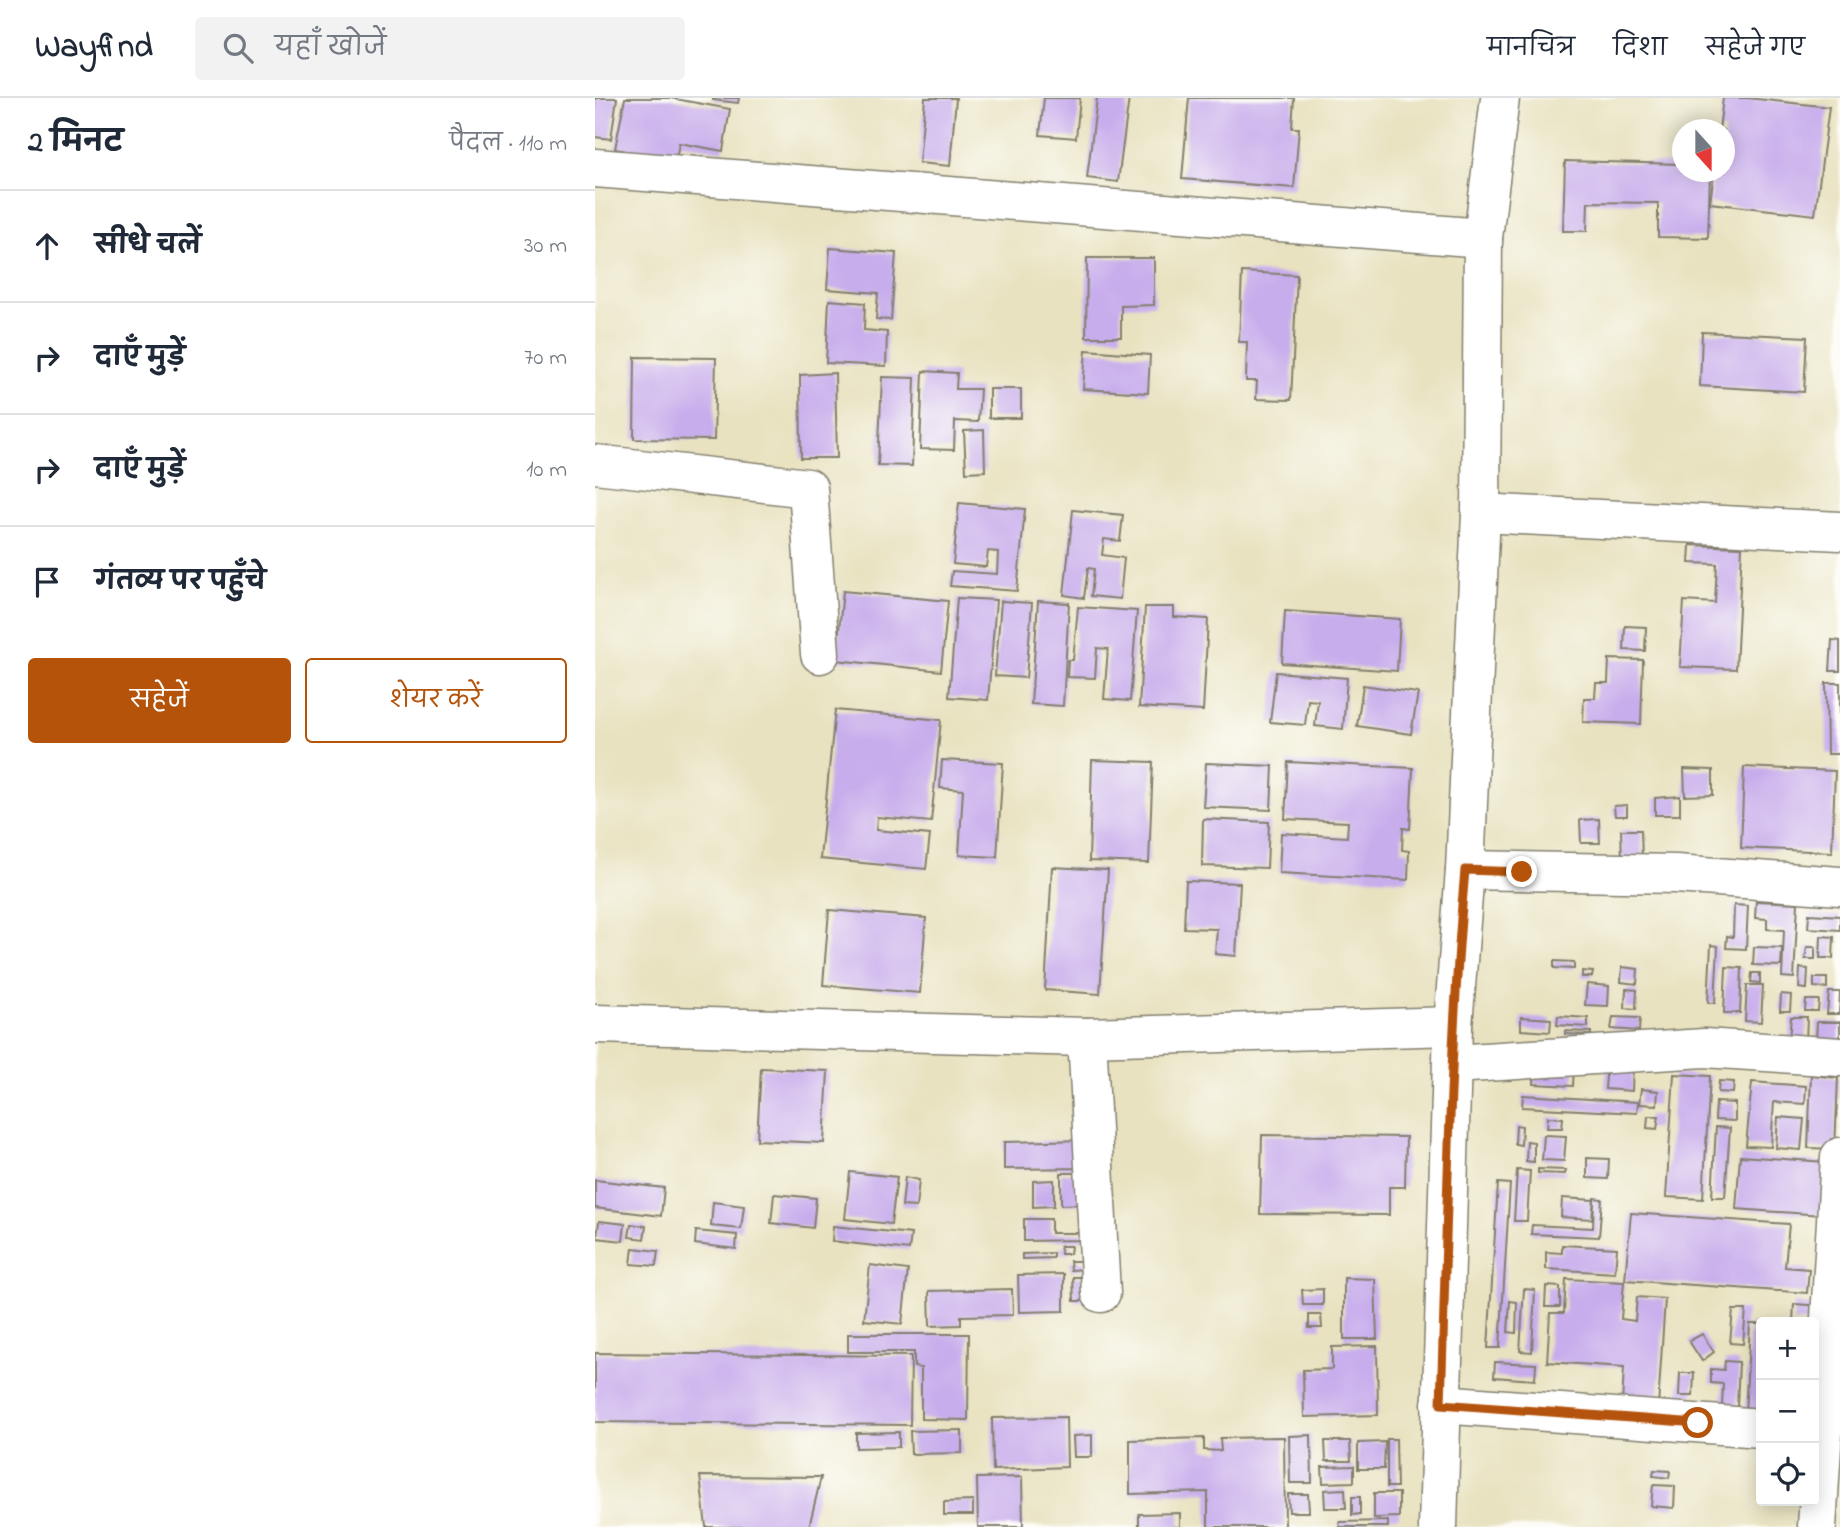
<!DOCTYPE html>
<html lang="hi">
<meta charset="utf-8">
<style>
:root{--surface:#fff;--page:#f2f2f3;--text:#1f2937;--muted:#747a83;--line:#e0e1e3;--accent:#b45309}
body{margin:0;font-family:"Indie Flower","Playpen Sans Deva",sans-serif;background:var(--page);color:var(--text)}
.controls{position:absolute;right:21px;bottom:21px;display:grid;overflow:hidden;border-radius:7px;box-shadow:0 4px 18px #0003}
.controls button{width:63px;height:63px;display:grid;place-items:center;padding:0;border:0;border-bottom:2px solid var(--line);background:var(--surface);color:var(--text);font:35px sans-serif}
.compass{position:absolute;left:1077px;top:21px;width:63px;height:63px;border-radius:50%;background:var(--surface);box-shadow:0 4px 18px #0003;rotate:159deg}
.stop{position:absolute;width:21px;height:21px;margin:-16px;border:5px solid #b45309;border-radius:50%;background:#fff}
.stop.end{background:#b45309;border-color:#fff;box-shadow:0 2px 7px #0008}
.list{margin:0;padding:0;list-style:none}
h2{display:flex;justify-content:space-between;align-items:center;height:91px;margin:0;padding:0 28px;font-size:30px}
h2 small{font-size:23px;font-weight:400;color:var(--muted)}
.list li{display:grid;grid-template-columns:46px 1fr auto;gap:21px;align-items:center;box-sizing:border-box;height:112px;padding:0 28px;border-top:2px solid var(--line)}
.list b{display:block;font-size:26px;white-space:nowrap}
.list em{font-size:23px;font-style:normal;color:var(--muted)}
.actions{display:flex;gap:14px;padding:21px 28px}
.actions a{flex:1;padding:16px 0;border:2px solid var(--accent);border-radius:7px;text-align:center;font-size:24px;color:var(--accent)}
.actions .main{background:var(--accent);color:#fff}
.icon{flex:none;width:38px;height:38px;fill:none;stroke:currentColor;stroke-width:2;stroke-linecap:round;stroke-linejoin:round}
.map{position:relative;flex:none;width:1245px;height:1429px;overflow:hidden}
header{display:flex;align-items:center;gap:42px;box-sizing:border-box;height:98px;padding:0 35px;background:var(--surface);border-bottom:2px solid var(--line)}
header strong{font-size:33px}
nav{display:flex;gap:38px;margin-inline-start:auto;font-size:24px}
.search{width:490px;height:63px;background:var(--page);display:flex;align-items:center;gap:18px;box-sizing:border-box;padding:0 24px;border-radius:7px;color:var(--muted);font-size:26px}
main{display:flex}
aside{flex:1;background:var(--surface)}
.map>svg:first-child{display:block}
.building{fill:#c8adec}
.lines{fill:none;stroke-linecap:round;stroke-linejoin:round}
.street-casing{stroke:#827f6e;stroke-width:41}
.street{stroke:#fff;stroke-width:38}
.route{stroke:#b45309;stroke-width:9}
</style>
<header>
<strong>Wayfind</strong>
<div class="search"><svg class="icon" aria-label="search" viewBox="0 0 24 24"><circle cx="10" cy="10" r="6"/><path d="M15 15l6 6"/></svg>यहाँ खोजें</div>
<nav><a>मानचित्र</a><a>दिशा</a><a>सहेजे गए</a></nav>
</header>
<main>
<aside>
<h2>2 मिनट<small>पैदल · 110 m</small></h2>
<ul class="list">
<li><svg class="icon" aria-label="ahead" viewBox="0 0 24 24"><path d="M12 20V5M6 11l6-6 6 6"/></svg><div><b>सीधे चलें</b></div><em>30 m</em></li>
<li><svg class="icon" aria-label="right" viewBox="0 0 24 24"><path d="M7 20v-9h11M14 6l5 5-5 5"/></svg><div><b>दाएँ मुड़ें</b></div><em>70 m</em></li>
<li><svg class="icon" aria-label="right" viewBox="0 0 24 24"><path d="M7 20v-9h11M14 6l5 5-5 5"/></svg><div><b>दाएँ मुड़ें</b></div><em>10 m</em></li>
<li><svg class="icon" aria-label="arrive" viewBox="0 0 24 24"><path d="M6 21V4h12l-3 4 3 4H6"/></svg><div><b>गंतव्य पर पहुँचे</b></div></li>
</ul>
<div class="actions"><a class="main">सहेजें</a><a>शेयर करें</a></div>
</aside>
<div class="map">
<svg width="1245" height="1429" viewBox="0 0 1245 1429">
<rect width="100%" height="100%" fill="#fdfcf7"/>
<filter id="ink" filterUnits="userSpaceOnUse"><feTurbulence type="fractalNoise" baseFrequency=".0143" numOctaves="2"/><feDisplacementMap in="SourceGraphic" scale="14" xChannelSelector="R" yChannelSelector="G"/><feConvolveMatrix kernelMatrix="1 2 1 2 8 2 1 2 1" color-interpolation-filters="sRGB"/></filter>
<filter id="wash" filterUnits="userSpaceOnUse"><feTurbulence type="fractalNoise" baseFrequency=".00686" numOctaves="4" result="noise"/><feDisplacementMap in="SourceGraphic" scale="28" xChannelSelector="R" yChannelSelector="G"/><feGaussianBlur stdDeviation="1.57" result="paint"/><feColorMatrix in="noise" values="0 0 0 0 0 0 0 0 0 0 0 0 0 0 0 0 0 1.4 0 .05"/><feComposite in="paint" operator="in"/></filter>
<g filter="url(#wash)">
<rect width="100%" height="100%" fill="#e8e2c0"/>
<g id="blocks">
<g class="building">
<polygon points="0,0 22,0 16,41 0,39"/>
<polygon points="30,0 75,0 135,11 128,53 84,45 81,62 20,51"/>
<polygon points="118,0 144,0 143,5 118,2"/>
<polygon points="330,0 361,0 355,68 324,65"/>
<polygon points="449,0 485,0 481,40 445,37"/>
<polygon points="502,0 534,0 523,84 492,80"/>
<polygon points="594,0 699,0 697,30 704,30 699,90 587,81"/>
<polygon points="1128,0 1153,0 1234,9 1220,117 1115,105 1119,74 1129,74 1129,32 1124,32"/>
<polygon points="970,63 1087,66 1087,74 1115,74 1113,140 1063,139 1063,105 993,104 992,133 968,133"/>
<polygon points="235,150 301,155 296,222 281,221 283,195 232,191"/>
<polygon points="492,160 559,160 559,207 526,208 526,239 491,239"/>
<polygon points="647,174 702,177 696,302 661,301 662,283 651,283 652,244 644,244"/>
<polygon points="234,202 270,205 269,232 292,234 291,268 231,265"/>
<polygon points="1107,234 1212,239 1209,294 1105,288"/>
<polygon points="491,252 555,257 553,295 488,291"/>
<polygon points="40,259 121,260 119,342 39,341"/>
<polygon points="328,273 362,275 361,291 385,291 383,324 360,323 359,352 325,351"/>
<polygon points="240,275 242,360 206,360 205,277"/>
<polygon points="287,279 320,280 317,368 283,367"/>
<rect x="394" y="291" width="32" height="29"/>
<polygon points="389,332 390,373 371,374 369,333"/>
<polygon points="364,405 430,411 422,493 355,488 357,473 402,476 403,454 393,453 391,469 358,466"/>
<polygon points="478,412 528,417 525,443 509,441 507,457 529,460 525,501 496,498 499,471 493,470 489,500 469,497"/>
<polygon points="1095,447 1147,449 1141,571 1085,569 1089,503 1120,505 1122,466 1094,465"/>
<polygon points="248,493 353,503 346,573 241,562"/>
<polygon points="362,500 401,502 393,602 354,599"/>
<polygon points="406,503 437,505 431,580 400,578"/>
<polygon points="443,503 474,505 468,608 436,606"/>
<polygon points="483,509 542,513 535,603 509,601 513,551 502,550 500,580 472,579 473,562 478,562"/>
<polygon points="550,509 579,509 579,519 613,521 608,613 544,609"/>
<polygon points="690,513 805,521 802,573 687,565"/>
<polygon points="1030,528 1051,529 1050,553 1029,552"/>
<polygon points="1237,542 1245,543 1245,573 1235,573"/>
<polygon points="1014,561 1048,562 1046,626 988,624 989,600 1000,600 1001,585 1013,585"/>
<polygon points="681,574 752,580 748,631 720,628 723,603 713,602 710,627 675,624"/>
<polygon points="1231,585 1245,585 1245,656 1232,656"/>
<polygon points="768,587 823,595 816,636 762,628"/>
<polygon points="240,612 346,622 336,724 282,719 281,732 335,737 331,771 225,761"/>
<polygon points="347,662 408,665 402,759 364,757 368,692 345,690"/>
<polygon points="497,662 558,664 554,765 494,763"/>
<polygon points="693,664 818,670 815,731 808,730 807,752 814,753 813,782 684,775 686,735 752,739 753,724 690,721"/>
<polygon points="611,665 678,668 676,712 608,709"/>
<polygon points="1149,669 1240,673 1237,754 1146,750"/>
<polygon points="1089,671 1118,672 1118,697 1090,698"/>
<polygon points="1085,698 1085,717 1060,717 1060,700"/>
<polygon points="1032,707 1032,718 1020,718 1019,708"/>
<polygon points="608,721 674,724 672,770 607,768"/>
<polygon points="1004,721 1005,745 986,745 985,722"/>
<polygon points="1026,732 1046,732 1047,761 1027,761"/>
<polygon points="457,769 513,772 505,896 450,892"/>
<polygon points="591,783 645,785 641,858 620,856 622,831 589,830"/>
<polygon points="1161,803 1203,805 1199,880 1187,879 1189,832 1172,831 1172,821 1160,820"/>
<polygon points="1139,807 1153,808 1151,851 1131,850 1132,838 1138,839"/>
<polygon points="234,812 331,820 325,895 228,887"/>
<polygon points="1214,816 1245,818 1245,832 1213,830"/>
<polygon points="1226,838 1239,839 1238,860 1225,860"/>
<polygon points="1116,847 1123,848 1120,905 1113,905"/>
<polygon points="1159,849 1187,850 1186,868 1158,867"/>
<polygon points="1212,849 1220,849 1220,861 1210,861"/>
<polygon points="959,863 979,864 979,871 959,870"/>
<polygon points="1027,869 1043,871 1042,886 1026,884"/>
<polygon points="1131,869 1147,870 1145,915 1129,915"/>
<polygon points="1205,870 1213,871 1212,891 1204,890"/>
<polygon points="987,873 998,874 997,879 987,879"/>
<polygon points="1157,875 1165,875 1165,885 1156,884"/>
<polygon points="1219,880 1232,880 1232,890 1219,889"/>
<polygon points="992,886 1014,888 1013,908 990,907"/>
<polygon points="1152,887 1168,887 1166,924 1150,923"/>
<polygon points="1031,891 1042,892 1041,911 1030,910"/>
<polygon points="1234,894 1245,894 1244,916 1232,916"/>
<polygon points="1186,896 1196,897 1195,913 1185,913"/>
<polygon points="1211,902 1224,902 1223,913 1210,913"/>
<polygon points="963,918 993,920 993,929 962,927"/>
<polygon points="926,919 956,921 955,934 926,932"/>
<polygon points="1018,919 1045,920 1044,933 1016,931"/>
<polygon points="1196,919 1212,919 1211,943 1194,942"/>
<polygon points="1222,924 1245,924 1245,944 1221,943"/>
<polygon points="970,933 996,934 996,937 970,936"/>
<polygon points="940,965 979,966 978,988 939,986"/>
<polygon points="1012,965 1038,966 1037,993 1010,991"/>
<polygon points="166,970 233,973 229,1045 162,1042"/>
<polygon points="1079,976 1115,978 1108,1101 1071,1099"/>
<polygon points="1216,977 1243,980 1240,1051 1213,1050"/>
<polygon points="1124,983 1139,984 1138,995 1123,994"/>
<polygon points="1157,984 1211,988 1210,1006 1179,1004 1176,1049 1151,1048"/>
<polygon points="1046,991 1063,993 1062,1007 1044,1006"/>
<polygon points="928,997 1043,1004 1042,1015 927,1009"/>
<polygon points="1121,1004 1140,1005 1140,1023 1120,1022"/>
<polygon points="1053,1018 1064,1018 1062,1031 1052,1030"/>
<polygon points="953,1019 968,1020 967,1030 952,1030"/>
<polygon points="1183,1019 1209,1021 1206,1052 1181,1050"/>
<polygon points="921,1027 927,1028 926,1047 920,1046"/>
<polygon points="1121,1029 1135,1030 1130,1099 1117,1099"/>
<polygon points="667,1037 811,1039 810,1089 794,1089 794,1117 665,1116"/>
<polygon points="949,1037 971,1038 969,1063 947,1062"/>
<polygon points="490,1042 490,1070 409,1071 409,1044"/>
<polygon points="932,1043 939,1044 939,1064 931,1063"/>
<polygon points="1145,1058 1231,1064 1227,1117 1141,1111"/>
<polygon points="992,1060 1014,1061 1013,1081 992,1080"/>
<polygon points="943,1071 971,1072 970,1076 943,1075"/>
<polygon points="922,1072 935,1073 932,1123 919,1123"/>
<polygon points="255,1074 302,1079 296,1126 250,1121"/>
<polygon points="466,1075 489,1075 490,1106 466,1107"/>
<polygon points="310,1079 324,1082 321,1109 307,1108"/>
<polygon points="0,1082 69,1090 66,1118 0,1110"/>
<polygon points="459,1082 459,1108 438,1109 438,1083"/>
<polygon points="903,1085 915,1086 905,1250 893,1250"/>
<polygon points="179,1096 221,1100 218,1130 176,1125"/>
<polygon points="967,1100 999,1102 997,1121 966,1119"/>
<polygon points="999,1100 1007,1101 1004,1139 936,1136 937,1127 998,1130"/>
<polygon points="118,1104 149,1108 146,1131 116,1128"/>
<polygon points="1036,1115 1194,1126 1190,1169 1214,1171 1212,1195 1030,1182"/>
<polygon points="429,1121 456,1121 456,1135 489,1135 489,1142 429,1143"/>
<polygon points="4,1123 30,1126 28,1143 2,1140"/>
<polygon points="36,1126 51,1128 49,1141 34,1139"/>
<polygon points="238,1128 316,1136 314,1152 237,1143"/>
<polygon points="101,1133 142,1137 141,1151 100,1146"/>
<polygon points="967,1147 1022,1150 1020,1175 951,1171 951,1154 967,1155"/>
<polygon points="465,1148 476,1148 475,1156 466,1156"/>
<polygon points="38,1150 63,1153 61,1168 36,1166"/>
<polygon points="458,1155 458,1160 427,1161 427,1156"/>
<polygon points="475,1163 491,1163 491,1171 476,1172"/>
<polygon points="275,1167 313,1172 307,1226 269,1222"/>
<polygon points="469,1176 469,1213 424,1214 423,1177"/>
<polygon points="478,1179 498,1179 498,1203 479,1203"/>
<polygon points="749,1180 780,1181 782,1241 749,1241"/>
<polygon points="971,1181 1029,1184 1026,1221 1040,1223 1042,1199 1070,1201 1063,1309 1027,1307 1029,1269 952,1264 955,1215 969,1215"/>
<polygon points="951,1188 965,1189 965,1209 950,1209"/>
<polygon points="417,1191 418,1217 366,1218 366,1227 335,1228 334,1193"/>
<polygon points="728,1191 728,1207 708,1207 707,1192"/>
<polygon points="929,1191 940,1192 937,1254 925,1253"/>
<polygon points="915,1203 922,1204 921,1235 913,1234"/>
<polygon points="1199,1206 1228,1208 1219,1224 1198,1224"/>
<polygon points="1138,1212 1151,1212 1148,1246 1135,1245"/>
<polygon points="714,1217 726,1217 727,1230 714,1230"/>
<polygon points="1155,1226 1166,1226 1166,1316 1150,1316"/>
<polygon points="253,1236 374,1236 373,1322 326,1321 326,1270 319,1269 319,1254 253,1254"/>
<polygon points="1107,1236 1119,1254 1107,1263 1094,1243"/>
<polygon points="782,1248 783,1317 709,1319 708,1272 737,1271 737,1249"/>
<polygon points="0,1255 316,1258 315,1327 0,1324"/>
<polygon points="1130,1263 1144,1264 1142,1309 1127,1309 1128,1286 1116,1285 1116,1271 1129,1272"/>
<polygon points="900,1264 941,1266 940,1282 899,1279"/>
<polygon points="1085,1275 1099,1275 1098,1298 1084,1298"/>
<polygon points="471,1319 472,1369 398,1372 397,1320"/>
<polygon points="367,1332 367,1355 316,1356 315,1333"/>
<polygon points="304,1334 304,1349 261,1350 261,1335"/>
<polygon points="497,1337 497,1359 479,1359 478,1338"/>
<polygon points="716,1337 717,1385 695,1385 694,1338"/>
<polygon points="689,1339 690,1429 613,1429 613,1394 535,1396 535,1342 609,1340 609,1352 626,1353 625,1340"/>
<polygon points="792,1341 801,1341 802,1389 792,1389"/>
<polygon points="730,1343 755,1343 756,1363 731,1363"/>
<polygon points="790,1344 789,1371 763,1371 763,1345"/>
<polygon points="759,1368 759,1384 728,1385 727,1369"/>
<polygon points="1059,1372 1075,1373 1074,1380 1058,1378"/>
<polygon points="105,1378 226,1379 214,1429 111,1429"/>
<polygon points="427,1379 428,1429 383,1429 382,1380"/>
<polygon points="1058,1387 1080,1388 1079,1410 1056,1408"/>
<polygon points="750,1391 751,1410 730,1410 729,1392"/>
<polygon points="779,1395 804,1395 804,1419 779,1420"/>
<polygon points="693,1396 713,1396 714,1414 694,1414"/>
<polygon points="757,1399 765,1399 765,1416 757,1417"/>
<polygon points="378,1403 378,1417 349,1417 349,1404"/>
<polygon points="585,1415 585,1429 544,1429 544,1416"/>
<polygon points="793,1423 793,1429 745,1429 744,1424"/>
</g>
</g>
</g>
<g filter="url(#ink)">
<use href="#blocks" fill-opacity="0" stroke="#827f6e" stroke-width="2"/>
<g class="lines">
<defs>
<g id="street">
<polyline points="0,70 888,140"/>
<polyline points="0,366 213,390 225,556"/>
<polyline points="886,415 1245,433"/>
<polyline points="870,772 1081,776 1245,788"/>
<polyline points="0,926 492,939 858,928"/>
<polyline points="492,939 506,1195"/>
<polyline points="858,966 1109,950 1245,959"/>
<polyline points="846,1306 1166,1330"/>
<polyline points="843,1429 858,928 870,772 886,415 888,140 905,0"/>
<polyline points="1222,1429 1245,1059"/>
</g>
</defs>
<use href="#street" class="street-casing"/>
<use href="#street" class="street"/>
</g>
</g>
<g class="lines" filter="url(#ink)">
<path class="route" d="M927 774 870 772C854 950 852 1128 846 1306L1103 1325"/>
</g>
</svg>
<div class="controls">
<button>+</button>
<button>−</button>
<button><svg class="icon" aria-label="locate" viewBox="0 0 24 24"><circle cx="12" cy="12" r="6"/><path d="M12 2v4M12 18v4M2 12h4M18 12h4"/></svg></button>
</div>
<svg class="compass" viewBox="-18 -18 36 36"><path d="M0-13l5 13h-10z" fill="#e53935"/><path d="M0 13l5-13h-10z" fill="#747a83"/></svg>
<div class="stop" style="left:1103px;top:1325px"></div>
<div class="stop end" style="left:927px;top:774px"></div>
</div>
</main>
